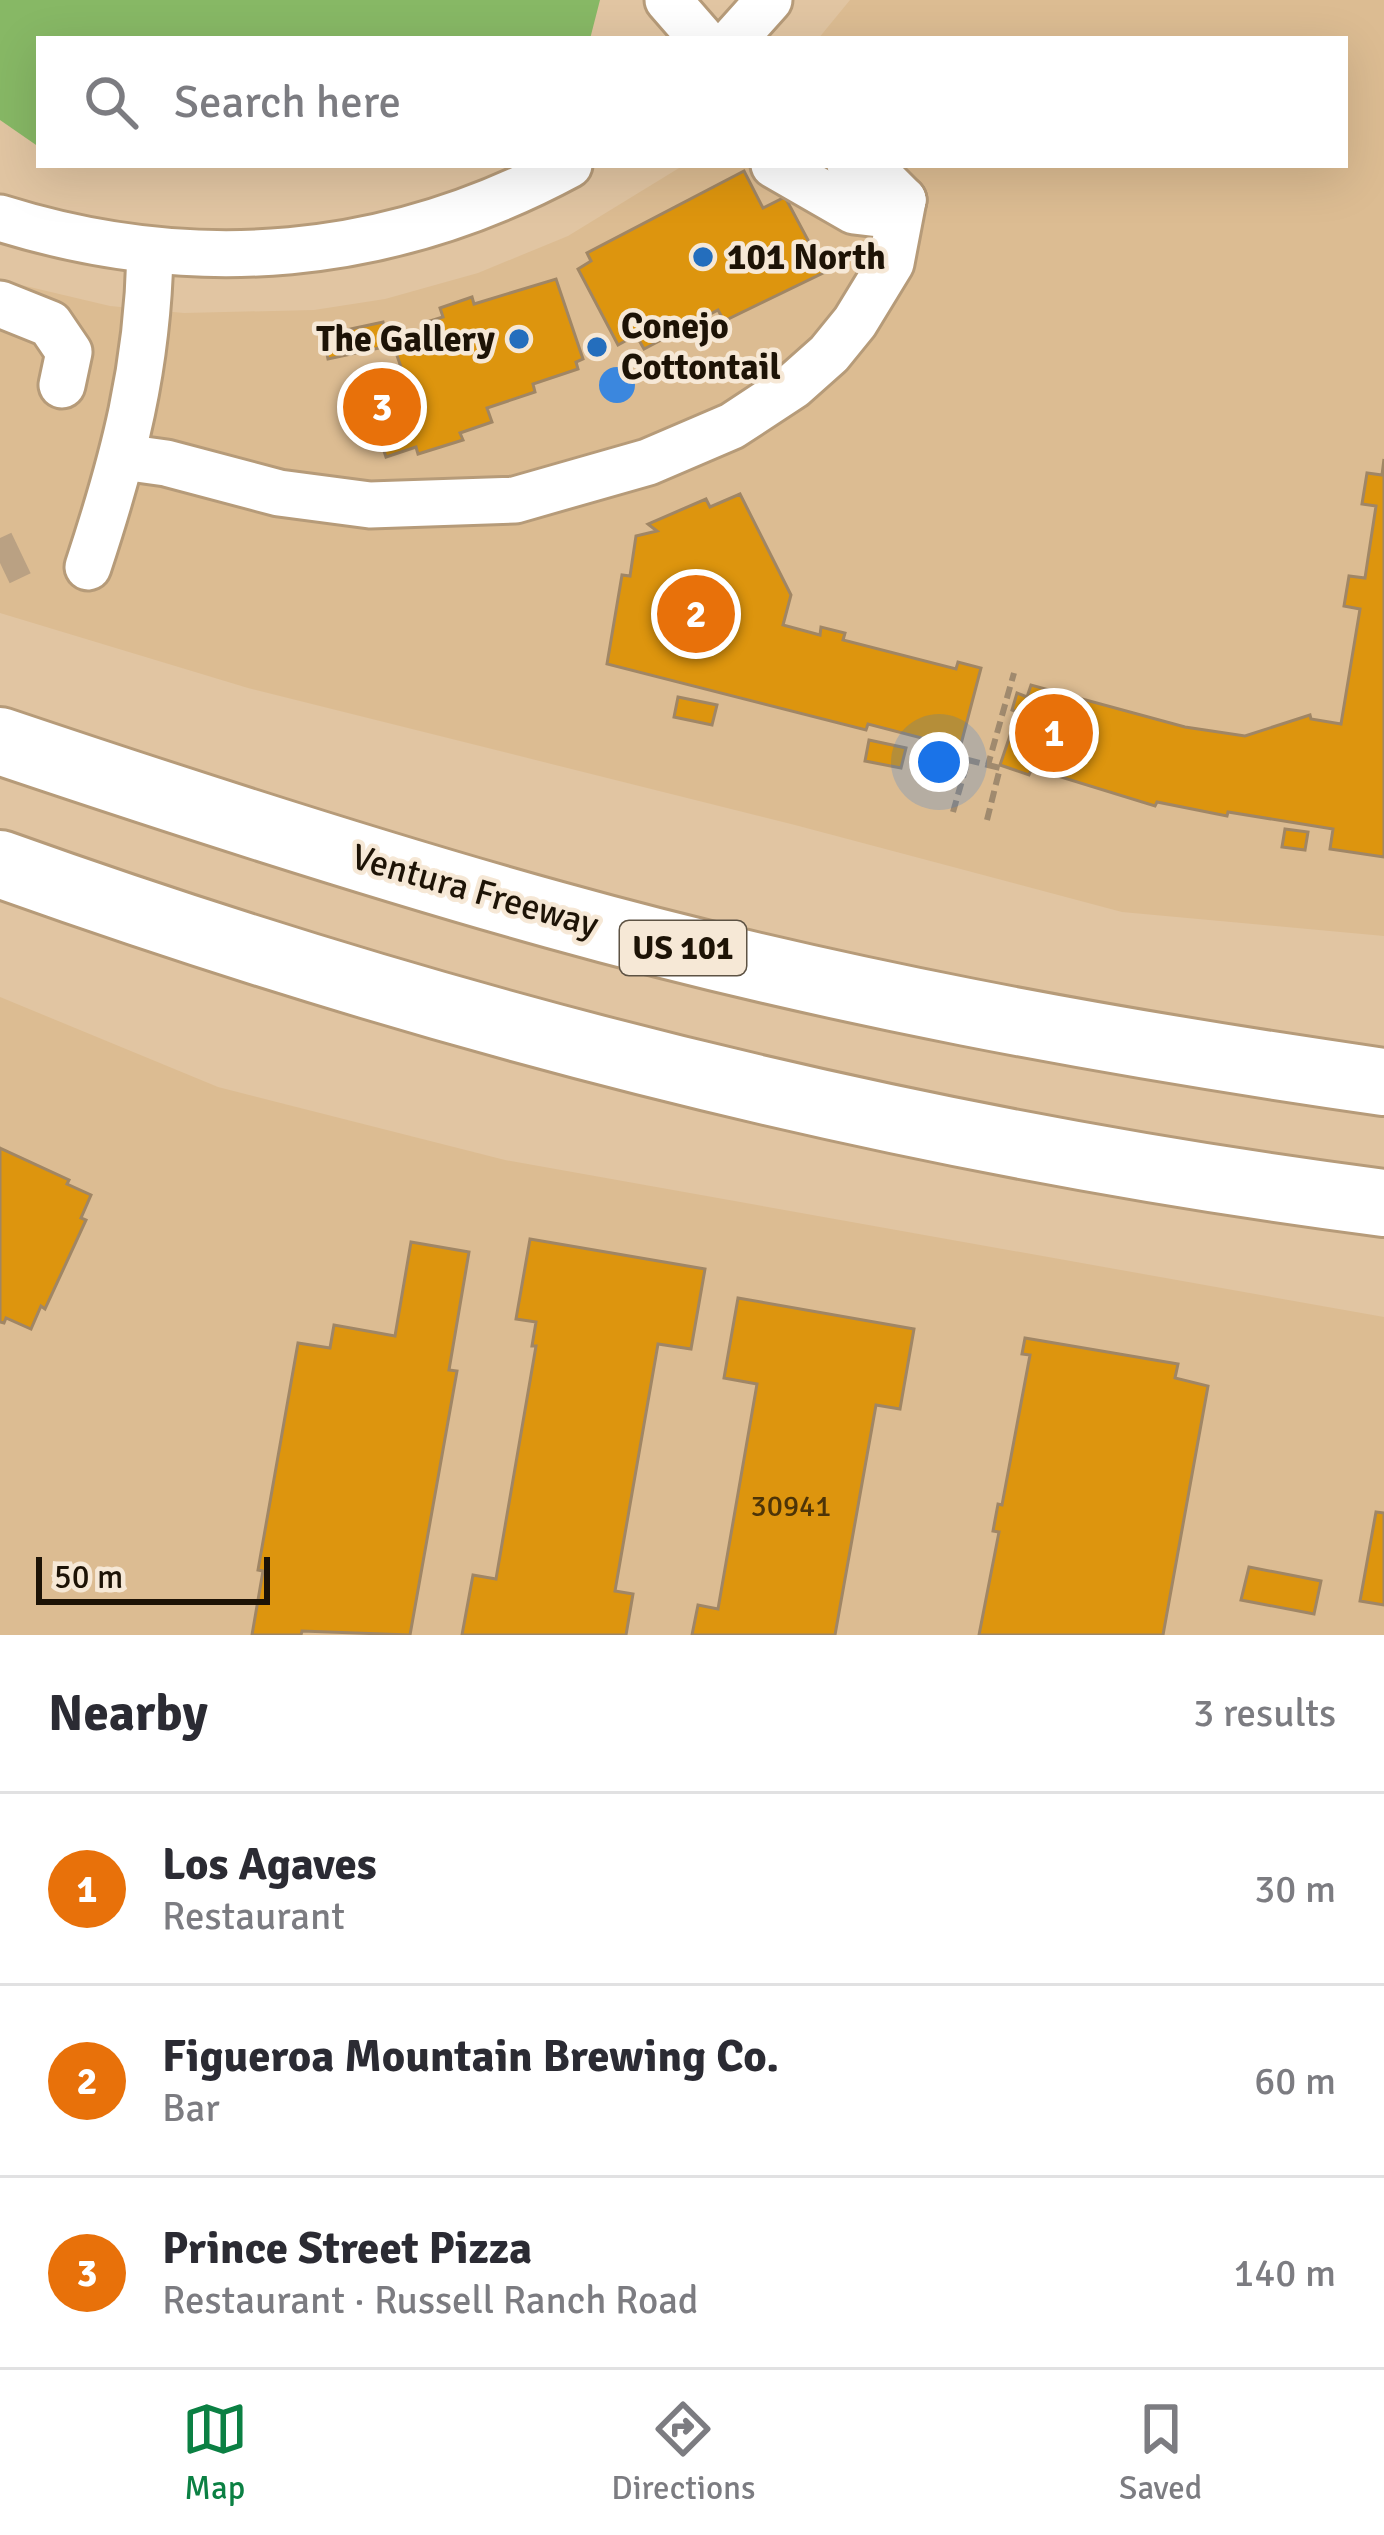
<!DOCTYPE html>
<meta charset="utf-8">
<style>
:root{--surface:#fff;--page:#f2f2f3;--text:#2b2b33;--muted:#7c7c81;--line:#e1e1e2;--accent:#0b8043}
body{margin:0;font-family:Signika,sans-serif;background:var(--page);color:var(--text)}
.scale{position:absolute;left:36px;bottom:30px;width:234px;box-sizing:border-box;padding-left:12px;border:6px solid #1d1306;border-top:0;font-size:33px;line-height:42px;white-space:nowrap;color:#1d1306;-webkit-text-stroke:9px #f6e8d6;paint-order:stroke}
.you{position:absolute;left:939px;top:762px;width:42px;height:42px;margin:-30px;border:9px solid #fff;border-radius:50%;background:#1a73e8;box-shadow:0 0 0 18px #1a73e833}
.badge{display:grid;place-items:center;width:78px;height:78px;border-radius:50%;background:var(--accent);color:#fff;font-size:39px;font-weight:700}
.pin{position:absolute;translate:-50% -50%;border:6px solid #fff;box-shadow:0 3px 12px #0006}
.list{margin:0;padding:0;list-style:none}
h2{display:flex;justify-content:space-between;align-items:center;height:156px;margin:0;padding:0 48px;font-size:51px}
h2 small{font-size:39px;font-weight:400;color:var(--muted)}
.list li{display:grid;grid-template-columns:78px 1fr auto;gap:36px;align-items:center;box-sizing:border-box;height:192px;padding:0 48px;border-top:3px solid var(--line)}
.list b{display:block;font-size:45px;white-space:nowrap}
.list p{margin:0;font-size:39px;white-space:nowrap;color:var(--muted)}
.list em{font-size:39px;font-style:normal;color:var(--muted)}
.icon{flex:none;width:66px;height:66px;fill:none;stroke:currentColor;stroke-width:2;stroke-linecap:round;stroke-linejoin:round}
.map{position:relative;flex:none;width:1384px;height:1635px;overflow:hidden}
.search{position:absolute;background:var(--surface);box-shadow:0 12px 48px #0002;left:36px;right:36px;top:36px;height:132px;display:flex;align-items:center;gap:30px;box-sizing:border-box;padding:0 42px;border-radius:0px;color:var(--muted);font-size:45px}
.sheet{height:732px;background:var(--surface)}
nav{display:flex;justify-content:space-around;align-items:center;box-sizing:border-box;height:168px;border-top:3px solid var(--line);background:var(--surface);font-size:33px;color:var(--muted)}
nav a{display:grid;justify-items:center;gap:6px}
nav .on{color:var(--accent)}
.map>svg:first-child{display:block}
.built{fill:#dcbc92}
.green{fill:#87b865}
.water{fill:#3b87de}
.building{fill:#dd950e;stroke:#a08665;stroke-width:3}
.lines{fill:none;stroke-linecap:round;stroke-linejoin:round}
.minor-tunnel{stroke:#baa183;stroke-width:45;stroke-dasharray:45 22;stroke-linecap:butt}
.minor-casing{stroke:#b69b79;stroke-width:51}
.highway-casing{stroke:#b69b79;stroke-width:72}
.path{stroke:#a08a6e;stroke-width:6;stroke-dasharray:12 6;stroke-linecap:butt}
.minor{stroke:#fff;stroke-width:45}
.highway{stroke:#fff;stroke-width:66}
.poi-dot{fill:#246ebd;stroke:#f6e8d6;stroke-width:4.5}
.labels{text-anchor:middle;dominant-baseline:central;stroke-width:9;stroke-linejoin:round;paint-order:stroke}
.number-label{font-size:30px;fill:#4d3408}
.shield{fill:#f6e8d6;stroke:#5e5344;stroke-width:3}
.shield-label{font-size:33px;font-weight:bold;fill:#1d1306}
.poi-label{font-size:36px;font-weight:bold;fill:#1d1306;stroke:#f6e8d6;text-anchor:start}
.street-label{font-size:36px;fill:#1d1306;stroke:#f6e8d6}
</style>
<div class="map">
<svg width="1384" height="1635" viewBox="0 0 1384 1635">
<rect width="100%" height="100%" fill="#e1c5a2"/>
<g class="built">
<polygon points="850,0 1384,0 1384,936 1122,912 795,825 248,688 0,613 0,280 110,306 184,313 314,310 385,299 478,273 568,236 684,165 1345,165 1345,39 818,39"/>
<polygon points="0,997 218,1087 505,1160 1384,1317 1384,1635 0,1635"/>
</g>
<polygon class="green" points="0,0 600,0 590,39 39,39 39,147 0,120"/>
<circle class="water" cx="617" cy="385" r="18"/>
<g class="building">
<polygon points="744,171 763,208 785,197 825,272 724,321 718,310 644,349 636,335 618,345 578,269 591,261 587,253"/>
<polygon points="556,279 583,359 576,362 578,369 533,384 535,392 487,408 492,422 460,433 463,440 418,454 416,447 386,457 363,387 403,373 392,341 432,327 430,321 443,317 440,308 472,297 474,304"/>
<polygon points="383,322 388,346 328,359 323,335"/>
<polygon points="1384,459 1384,857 1330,849 1333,829 1228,812 1227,816 1157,802 1155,806 1032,768 1029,775 1000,765 1018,712 1012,710 1017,693 1027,697 1031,685 1185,727 1245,736 1310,715 1311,719 1341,724 1360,609 1344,606 1349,576 1365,578 1376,506 1362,504 1367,473 1382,475"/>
<polygon points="740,494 791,595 783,625 820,635 821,627 845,633 843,640 956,669 958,662 981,668 960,748 868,724 866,730 607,664 622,575 630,576 636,536 657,531 648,524 706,499 710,507"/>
<polygon points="678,697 717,705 712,725 674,717"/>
<polygon points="869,740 906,748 901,768 865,761"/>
<polygon points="1285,829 1308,832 1305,850 1282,847"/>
<polygon points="0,1148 69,1180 67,1184 91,1195 81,1218 86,1220 45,1309 41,1306 31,1329 6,1318 4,1323 0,1322"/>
<polygon points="530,1239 705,1269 691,1349 658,1344 615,1591 633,1594 626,1635 462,1635 473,1575 496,1579 536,1346 532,1346 536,1322 516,1319"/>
<polygon points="411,1242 469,1252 449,1370 457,1371 410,1635 302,1631 301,1635 252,1635 263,1571 258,1570 298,1343 330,1348 334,1325 395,1336"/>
<polygon points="738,1298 914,1329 900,1409 876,1405 835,1635 692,1635 698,1605 718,1609 757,1384 724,1378"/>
<polygon points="1025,1338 1178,1364 1175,1378 1208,1386 1163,1635 979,1635 999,1532 993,1531 998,1504 1002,1505 1030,1355 1022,1354"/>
<polygon points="1376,1512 1384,1513 1384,1605 1360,1601"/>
<polygon points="1249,1567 1321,1581 1314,1614 1241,1600"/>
</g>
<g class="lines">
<polyline class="minor-tunnel" points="0,563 21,553"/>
<defs>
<g id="minor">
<polyline points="668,0 702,39"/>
<polyline points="734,39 769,0"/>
<polyline points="774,165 854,211 879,214 903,200"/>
<polyline points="850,165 881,178 903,200"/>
<path d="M0 218C195 279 389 262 569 165"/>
<polyline points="0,304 50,324 69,352 62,385"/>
<polyline points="123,457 166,463 279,493 370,505 515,500 648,462 732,426 793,386 829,354 855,322 891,263 903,200"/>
<path d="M88 567C124 458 148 367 150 251"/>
</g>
<g id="highway">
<path d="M0 741C184 803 368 863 555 915 827 991 1105 1042 1384 1082"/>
<path d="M0 864C447 1024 913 1142 1384 1203"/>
</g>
</defs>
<use href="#minor" class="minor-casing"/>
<use href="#highway" class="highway-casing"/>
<g class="path">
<polyline points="953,812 968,760 988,765 1014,673"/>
<polyline points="987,820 1000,768 988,765"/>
</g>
<use href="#minor" class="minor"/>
<use href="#highway" class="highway"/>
</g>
<g class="poi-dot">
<circle cx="703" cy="257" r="12"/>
<circle cx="519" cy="339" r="12"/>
<circle cx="597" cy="347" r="12"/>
</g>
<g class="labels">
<g class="number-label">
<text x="791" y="1506">30941</text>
</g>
<rect class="shield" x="620" y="921" width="126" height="54" rx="9"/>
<g class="shield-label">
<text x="683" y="948">US 101</text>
</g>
<g class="poi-label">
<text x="727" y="257">101 North</text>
<text x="621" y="326">Conejo<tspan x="621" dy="41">Cottontail</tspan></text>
<text x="495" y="339" text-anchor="end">The Gallery</text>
</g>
<g class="street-label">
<text transform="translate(475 891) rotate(16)">Ventura Freeway</text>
</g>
</g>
</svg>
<div class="scale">50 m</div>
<div class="you"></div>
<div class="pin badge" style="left:1054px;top:733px;background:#e8710a">1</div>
<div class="pin badge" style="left:696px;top:614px;background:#e8710a">2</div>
<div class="pin badge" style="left:382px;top:407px;background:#e8710a">3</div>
<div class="search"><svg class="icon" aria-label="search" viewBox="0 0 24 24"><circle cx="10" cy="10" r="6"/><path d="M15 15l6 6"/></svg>Search here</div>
</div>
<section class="sheet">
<h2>Nearby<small>3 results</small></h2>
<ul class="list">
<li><span class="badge" style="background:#e8710a">1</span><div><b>Los Agaves</b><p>Restaurant</p></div><em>30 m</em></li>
<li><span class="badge" style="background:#e8710a">2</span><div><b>Figueroa Mountain Brewing Co.</b><p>Bar</p></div><em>60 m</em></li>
<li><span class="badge" style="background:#e8710a">3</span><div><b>Prince Street Pizza</b><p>Restaurant · Russell Ranch Road</p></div><em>140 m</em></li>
</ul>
</section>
<nav>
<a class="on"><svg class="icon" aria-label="map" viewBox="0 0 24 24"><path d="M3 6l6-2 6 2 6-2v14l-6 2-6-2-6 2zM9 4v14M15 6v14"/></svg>Map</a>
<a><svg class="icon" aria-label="directions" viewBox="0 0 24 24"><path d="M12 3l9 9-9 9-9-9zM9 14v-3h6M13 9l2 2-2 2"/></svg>Directions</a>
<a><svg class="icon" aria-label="saved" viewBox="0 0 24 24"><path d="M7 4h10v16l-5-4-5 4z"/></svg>Saved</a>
</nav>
